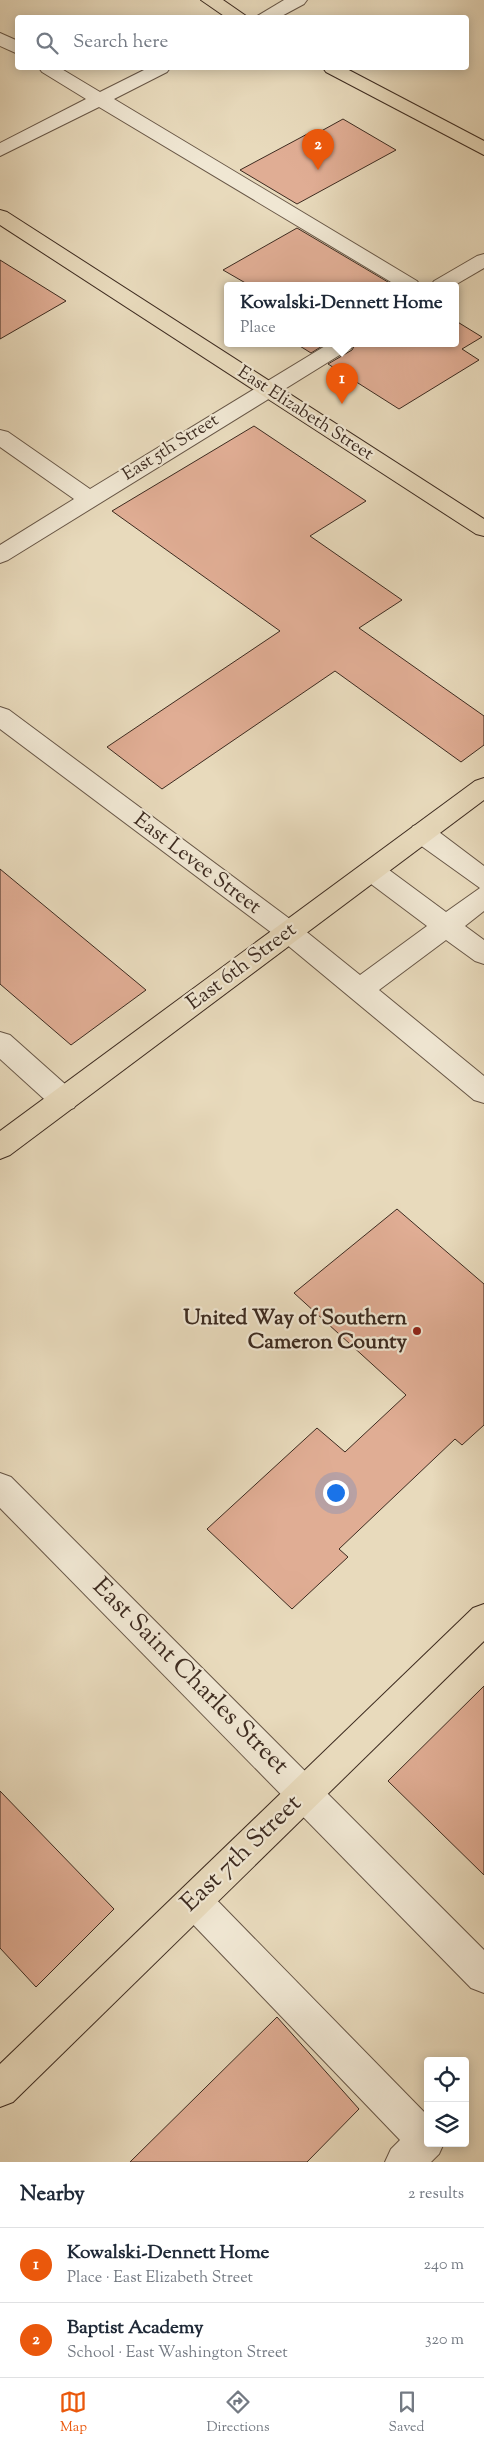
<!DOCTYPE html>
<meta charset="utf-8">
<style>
:root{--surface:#fff;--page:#f6f6f7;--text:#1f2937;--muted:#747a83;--line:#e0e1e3;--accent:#ea580c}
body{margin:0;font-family:"Sorts Mill Goudy",serif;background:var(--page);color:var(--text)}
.controls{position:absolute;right:15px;bottom:15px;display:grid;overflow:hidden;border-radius:5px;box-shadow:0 2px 12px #0003}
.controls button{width:45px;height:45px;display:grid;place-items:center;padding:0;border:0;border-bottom:1px solid var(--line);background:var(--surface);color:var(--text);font:25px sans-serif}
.you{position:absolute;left:335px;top:1492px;width:18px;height:18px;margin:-12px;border:4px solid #fff;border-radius:50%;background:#1a73e8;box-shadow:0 0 0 8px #1a73e833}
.badge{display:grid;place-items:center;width:32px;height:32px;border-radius:50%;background:var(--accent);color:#fff;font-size:16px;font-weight:700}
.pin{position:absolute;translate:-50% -41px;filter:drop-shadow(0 1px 2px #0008)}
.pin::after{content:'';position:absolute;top:26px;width:18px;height:15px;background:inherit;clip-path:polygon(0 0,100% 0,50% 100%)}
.popup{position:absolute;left:224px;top:282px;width:235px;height:65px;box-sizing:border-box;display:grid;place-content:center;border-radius:5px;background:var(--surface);filter:drop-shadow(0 1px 4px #0005);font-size:16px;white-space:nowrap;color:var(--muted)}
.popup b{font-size:19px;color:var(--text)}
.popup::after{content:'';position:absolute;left:50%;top:100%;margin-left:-10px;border:10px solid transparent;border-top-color:var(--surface)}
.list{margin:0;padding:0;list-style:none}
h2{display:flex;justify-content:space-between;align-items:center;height:65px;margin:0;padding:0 20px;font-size:21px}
h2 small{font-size:16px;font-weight:400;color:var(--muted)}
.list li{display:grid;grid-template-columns:32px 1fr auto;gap:15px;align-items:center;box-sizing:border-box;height:75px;padding:0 20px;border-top:1px solid var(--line)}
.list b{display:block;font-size:19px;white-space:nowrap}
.list p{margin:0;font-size:16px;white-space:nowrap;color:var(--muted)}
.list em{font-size:16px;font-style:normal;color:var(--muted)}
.icon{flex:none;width:28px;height:28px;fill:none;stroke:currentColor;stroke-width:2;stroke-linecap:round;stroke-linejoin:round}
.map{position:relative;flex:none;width:484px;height:2162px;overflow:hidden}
.search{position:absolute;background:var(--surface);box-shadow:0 2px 12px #0003;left:15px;right:15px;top:15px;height:55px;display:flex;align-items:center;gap:12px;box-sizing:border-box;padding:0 18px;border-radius:5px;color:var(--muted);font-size:19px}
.sheet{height:215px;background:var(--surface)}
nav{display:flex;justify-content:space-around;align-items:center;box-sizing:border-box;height:70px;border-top:1px solid var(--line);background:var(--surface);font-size:14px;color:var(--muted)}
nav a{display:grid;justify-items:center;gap:2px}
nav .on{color:var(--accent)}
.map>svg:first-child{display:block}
.building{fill:#e0ad94;stroke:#3d2b20}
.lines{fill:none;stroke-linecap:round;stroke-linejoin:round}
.minor-casing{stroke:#685747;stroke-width:2}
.major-casing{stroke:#3d2b20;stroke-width:2}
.minor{fill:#f0e7d3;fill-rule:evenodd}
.major{fill:#e8dabc;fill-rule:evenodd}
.poi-dot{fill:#8f2418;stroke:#f0e7d3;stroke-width:2}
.labels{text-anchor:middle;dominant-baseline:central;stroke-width:4.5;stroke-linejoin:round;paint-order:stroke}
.far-street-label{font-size:18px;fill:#3d2b20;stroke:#f0e7d3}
.street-label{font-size:21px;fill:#3d2b20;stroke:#f0e7d3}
.poi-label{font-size:21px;font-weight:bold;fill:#3d2b20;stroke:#f0e7d3;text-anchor:end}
.near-street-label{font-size:25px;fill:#3d2b20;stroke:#f0e7d3}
</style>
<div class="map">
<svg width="484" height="2162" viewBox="0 0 484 2162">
<rect width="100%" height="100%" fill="#e8dabc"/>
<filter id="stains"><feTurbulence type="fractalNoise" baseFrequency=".004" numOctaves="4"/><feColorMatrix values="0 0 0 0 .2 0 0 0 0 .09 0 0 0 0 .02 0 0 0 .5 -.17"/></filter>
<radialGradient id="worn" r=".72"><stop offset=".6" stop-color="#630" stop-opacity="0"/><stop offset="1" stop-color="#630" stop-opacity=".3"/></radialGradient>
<g class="building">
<polygon points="343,119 396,150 297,204 240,170 311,132 314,135"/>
<polygon points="297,228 393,285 249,285 223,270"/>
<polygon points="0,260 66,301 0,339"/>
<polygon points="456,321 482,337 462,349 479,360 399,409 328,364 352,350 356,343 456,343"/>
<polygon points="295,343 327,343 311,353"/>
<polygon points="254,426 366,501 310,536 402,600 359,628 484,716 484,745 461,762 335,671 162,789 107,747 280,631 112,511"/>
<polygon points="0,869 146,990 71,1045 0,984"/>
<polygon points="397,1209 484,1284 484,1425 462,1445 455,1439 339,1549 348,1557 292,1609 207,1529 317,1428 345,1452 406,1395 294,1293"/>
<polygon points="484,1686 484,1875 388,1781"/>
<polygon points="0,1791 114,1909 36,1987 0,1948"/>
<polygon points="277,2017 359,2109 307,2162 130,2162"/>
</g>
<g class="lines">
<defs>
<g id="minor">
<polygon points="284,0 307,0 304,4 278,18 254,18"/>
<polygon points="0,33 18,41 18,54 0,46"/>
<polygon points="39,68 60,68 100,92 148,68 170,68 167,72 114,99 417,281 420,285 396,285 99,107 0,156 0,143 86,99 42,72"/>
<polygon points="484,254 484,268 455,285 431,285 434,281 477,256"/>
<polygon points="330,343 354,343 351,348 8,560 0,563 0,545 74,499 0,447 0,430 8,432 90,489"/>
<polygon points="0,707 9,710 298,925 360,975 427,926 363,878 359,871 363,864 372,861 381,864 446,912 480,888 413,840 409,833 413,826 422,824 431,826 484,866 484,911 465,926 484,940 484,964 475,961 446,940 379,990 484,1076 484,1103 474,1100 280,939 0,729"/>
<polygon points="0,1032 10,1035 74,1092 78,1100 74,1108 64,1111 54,1108 0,1059"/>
<polygon points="0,1473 11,1477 484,1950 484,1993 471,1988 0,1508"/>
<polygon points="194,1884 206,1889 428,2116 428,2143 444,2143 439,2154 431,2162 385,2162 391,2149 400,2140 182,1913 177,1901 182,1889"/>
</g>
<g id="major">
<polygon points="201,0 223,0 249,18 227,18"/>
<polygon points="323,68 345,68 484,141 484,155 326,72"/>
<polygon points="0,210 7,212 484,519 484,536 476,534 0,225"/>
<polygon points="484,778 484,800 10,1155 0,1159 0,1131 475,781"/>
<polygon points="484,1604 484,1641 13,2102 0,2107 0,2064 473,1608"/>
</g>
</defs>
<use href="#minor" class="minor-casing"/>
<use href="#major" class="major-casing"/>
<use href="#minor" class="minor"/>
<use href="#major" class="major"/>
</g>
<circle class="poi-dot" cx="417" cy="1331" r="5"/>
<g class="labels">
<g class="far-street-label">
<text transform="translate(305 414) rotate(33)">East Elizabeth Street</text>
<text transform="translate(171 448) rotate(-32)">East 5th Street</text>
</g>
<g class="street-label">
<text transform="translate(197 864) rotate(37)">East Levee Street</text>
<text transform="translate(242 967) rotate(-37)">East 6th Street</text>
</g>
<g class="poi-label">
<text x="407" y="1319">United Way of Southern<tspan x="407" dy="24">Cameron County</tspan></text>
</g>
<g class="near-street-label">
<text transform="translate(190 1677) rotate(45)">East Saint Charles Street</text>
<text transform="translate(242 1854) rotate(-44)">East 7th Street</text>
</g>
</g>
<rect width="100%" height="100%" filter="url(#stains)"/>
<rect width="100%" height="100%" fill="url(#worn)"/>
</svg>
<div class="controls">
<button><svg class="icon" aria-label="locate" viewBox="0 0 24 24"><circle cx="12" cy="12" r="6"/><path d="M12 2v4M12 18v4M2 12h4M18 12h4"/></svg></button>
<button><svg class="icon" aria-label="layers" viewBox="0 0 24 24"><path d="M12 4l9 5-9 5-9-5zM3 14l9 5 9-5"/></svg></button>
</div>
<div class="you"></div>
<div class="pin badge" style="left:342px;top:404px">1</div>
<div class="popup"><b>Kowalski-Dennett Home</b>Place</div>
<div class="pin badge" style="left:318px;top:170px">2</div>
<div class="search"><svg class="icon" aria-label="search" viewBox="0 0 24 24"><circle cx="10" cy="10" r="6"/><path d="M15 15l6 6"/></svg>Search here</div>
</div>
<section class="sheet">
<h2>Nearby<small>2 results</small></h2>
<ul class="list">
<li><span class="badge">1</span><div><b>Kowalski-Dennett Home</b><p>Place · East Elizabeth Street</p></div><em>240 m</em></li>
<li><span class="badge">2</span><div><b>Baptist Academy</b><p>School · East Washington Street</p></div><em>320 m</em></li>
</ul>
</section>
<nav>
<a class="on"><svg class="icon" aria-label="map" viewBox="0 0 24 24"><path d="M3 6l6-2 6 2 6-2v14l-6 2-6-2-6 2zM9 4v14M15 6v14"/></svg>Map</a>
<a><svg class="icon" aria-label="directions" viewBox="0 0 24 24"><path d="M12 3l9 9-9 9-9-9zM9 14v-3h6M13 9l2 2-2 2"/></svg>Directions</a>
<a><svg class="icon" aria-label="saved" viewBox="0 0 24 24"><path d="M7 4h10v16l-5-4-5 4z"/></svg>Saved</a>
</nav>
